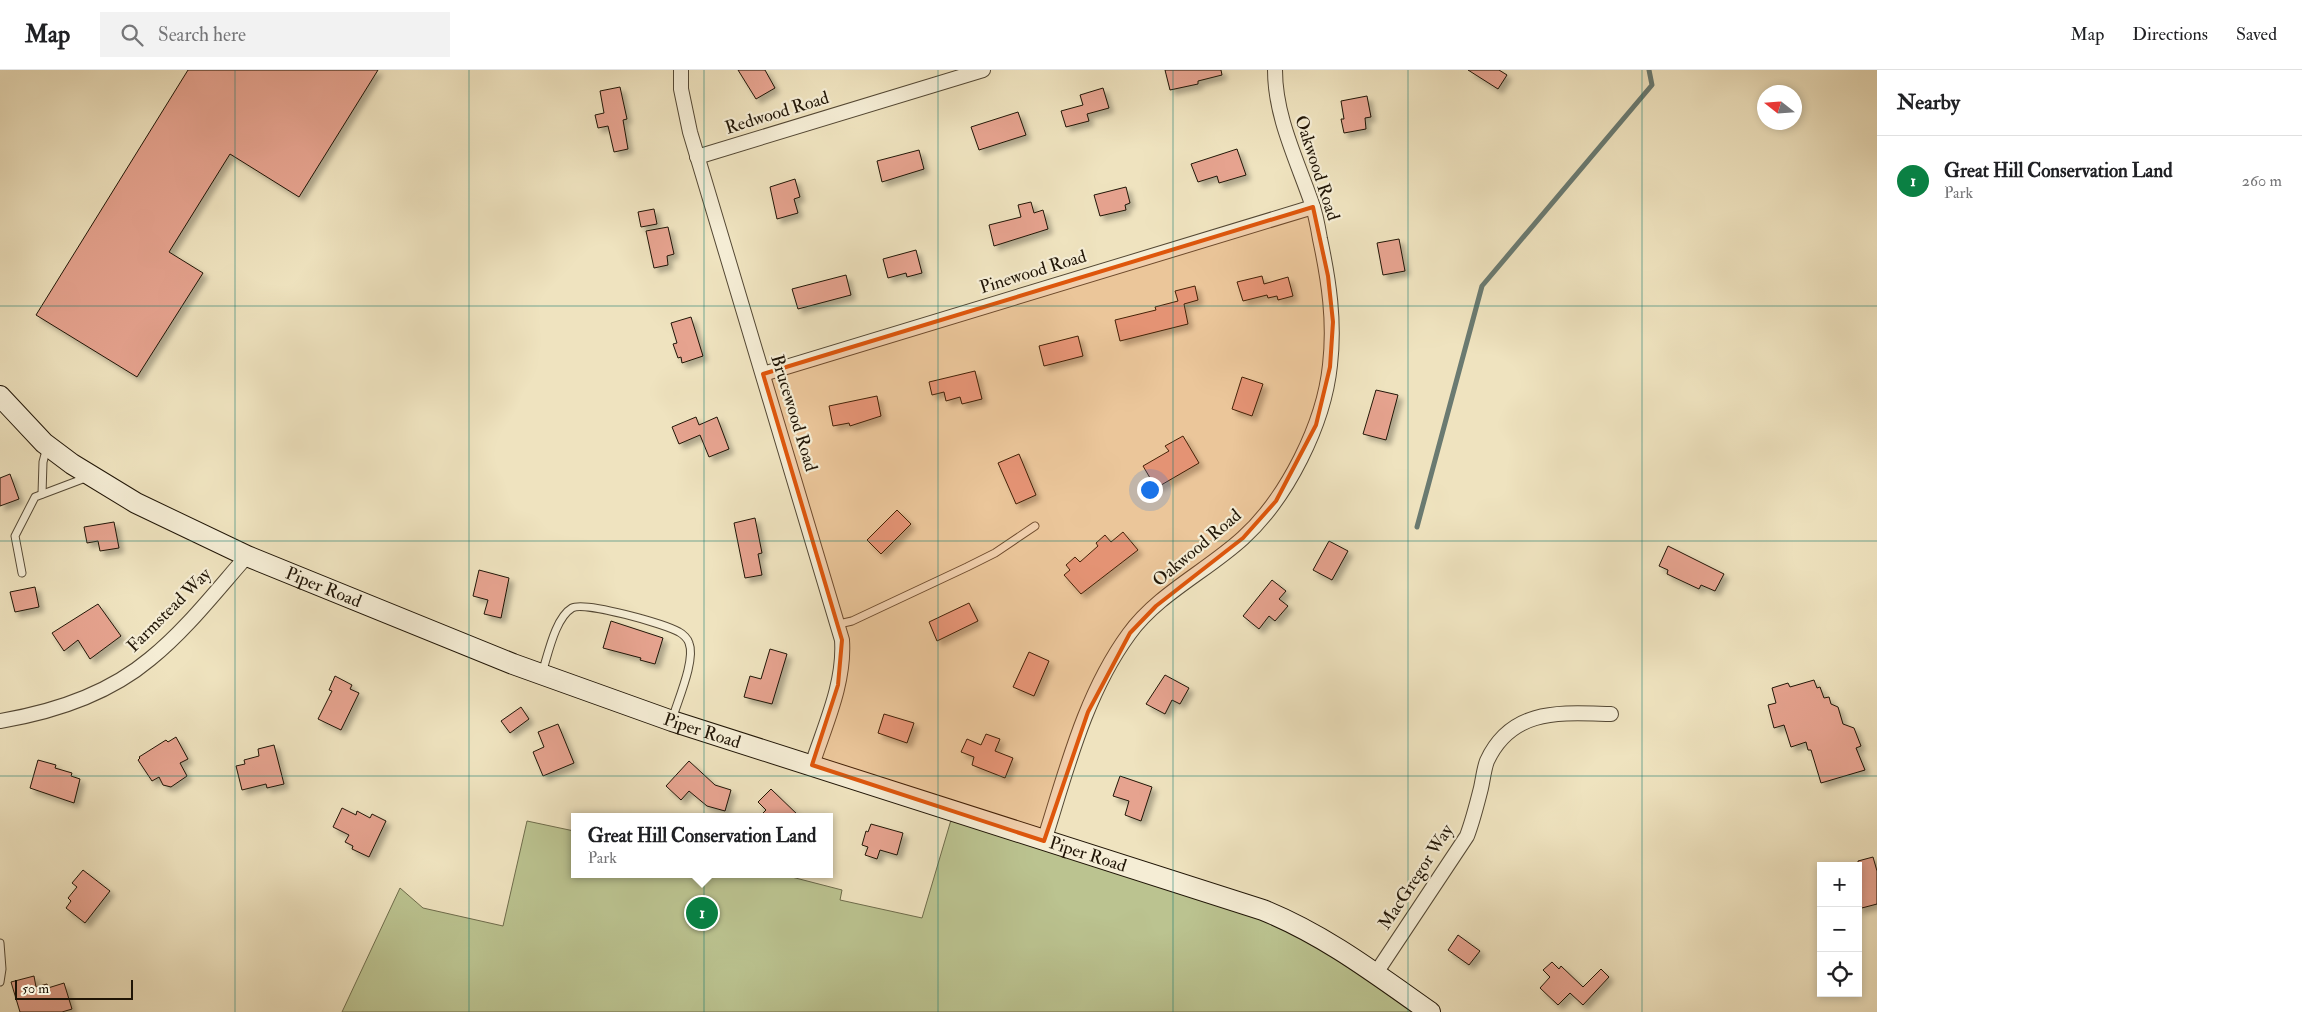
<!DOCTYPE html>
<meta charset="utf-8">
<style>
:root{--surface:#fff;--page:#f2f2f2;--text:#202124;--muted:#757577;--line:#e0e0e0;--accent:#0b8043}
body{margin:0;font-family:"IM FELL Double Pica",serif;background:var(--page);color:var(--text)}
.controls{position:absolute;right:15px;bottom:15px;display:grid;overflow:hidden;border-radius:0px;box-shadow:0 2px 8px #0003}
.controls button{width:45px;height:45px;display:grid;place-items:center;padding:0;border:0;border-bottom:1px solid var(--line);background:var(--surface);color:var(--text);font:25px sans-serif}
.compass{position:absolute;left:1757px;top:15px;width:45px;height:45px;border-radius:50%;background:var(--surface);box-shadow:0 2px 8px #0003;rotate:287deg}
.scale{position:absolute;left:15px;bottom:12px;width:118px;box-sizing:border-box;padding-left:5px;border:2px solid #201506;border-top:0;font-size:14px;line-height:18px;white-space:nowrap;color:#201506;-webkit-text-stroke:4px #f5edd5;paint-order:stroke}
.you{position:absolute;left:1149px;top:419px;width:18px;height:18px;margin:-12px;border:4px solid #fff;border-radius:50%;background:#1a73e8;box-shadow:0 0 0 8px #1a73e833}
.badge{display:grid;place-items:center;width:32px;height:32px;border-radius:50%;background:var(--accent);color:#fff;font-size:16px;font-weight:700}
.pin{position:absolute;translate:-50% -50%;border:2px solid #fff;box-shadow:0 1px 5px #0006}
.popup{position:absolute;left:571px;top:743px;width:262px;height:65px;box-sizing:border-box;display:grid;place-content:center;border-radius:0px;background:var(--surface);filter:drop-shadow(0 1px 4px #0005);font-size:16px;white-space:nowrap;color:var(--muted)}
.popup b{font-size:19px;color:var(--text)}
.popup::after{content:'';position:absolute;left:50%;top:100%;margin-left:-10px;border:10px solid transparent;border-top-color:var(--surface)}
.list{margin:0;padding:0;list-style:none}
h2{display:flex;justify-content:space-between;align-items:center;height:65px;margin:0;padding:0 20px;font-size:21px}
h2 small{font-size:16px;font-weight:400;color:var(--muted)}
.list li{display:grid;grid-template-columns:32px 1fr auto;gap:15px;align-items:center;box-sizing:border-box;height:90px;padding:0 20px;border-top:1px solid var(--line)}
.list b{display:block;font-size:19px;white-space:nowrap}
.list p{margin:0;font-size:16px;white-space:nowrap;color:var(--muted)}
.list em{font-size:16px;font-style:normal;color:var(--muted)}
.icon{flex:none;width:28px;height:28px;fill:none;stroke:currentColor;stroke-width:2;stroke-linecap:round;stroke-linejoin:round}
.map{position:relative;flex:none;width:1877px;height:942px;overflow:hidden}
header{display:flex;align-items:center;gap:30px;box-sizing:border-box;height:70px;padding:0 25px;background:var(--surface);border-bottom:1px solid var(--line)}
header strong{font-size:24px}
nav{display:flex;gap:28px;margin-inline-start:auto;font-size:18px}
.search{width:350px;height:45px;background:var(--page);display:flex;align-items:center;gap:12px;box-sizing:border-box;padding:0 18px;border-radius:0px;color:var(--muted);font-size:19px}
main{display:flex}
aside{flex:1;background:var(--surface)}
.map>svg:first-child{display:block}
.green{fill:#bbc390;stroke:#6e6c4b}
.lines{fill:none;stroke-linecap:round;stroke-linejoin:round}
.stream{stroke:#6a7a71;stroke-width:5}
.building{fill:#e6a38f;stroke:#201506;filter:url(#shadow)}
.lane-casing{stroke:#544834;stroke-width:9}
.street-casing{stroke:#544834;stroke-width:16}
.secondary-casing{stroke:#201506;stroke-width:22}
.lane{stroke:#f5edd5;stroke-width:7}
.street{stroke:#f5edd5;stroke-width:14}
.secondary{stroke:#f5edd5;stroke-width:20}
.marked{fill:#de560c;fill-opacity:0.2;stroke:#de560c;stroke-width:4;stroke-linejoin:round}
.grid{fill:none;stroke:#0f766e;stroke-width:1;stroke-opacity:0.55}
.labels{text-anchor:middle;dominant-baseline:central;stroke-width:4.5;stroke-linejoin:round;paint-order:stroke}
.street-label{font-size:18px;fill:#201506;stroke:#f5edd5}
</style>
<header>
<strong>Map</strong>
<div class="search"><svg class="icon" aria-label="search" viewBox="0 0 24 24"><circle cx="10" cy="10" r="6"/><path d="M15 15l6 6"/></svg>Search here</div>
<nav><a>Map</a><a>Directions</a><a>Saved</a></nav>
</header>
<main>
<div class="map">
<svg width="1877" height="942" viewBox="0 0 1877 942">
<defs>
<filter id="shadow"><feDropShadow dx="4.5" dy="4.5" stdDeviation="2.5" flood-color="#0004"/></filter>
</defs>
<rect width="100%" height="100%" fill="#efe3bf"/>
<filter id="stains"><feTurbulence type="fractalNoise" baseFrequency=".004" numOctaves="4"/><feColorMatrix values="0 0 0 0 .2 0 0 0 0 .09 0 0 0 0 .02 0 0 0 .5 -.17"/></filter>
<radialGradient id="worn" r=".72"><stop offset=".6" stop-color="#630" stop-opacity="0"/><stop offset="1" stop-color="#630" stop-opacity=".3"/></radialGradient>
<polygon class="green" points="951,750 1277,854 1341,886 1416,942 342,942 400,818 423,838 503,856 527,751 574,761 574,804 780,804 842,820 840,830 922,848"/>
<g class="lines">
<polyline class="stream" points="1417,457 1482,216 1652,15 1649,0"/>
</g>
<g class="building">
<polygon points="188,0 378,0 299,127 230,84 169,182 203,203 137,307 36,245"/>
<polygon points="738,0 765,0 775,18 756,29"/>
<polygon points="1165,0 1221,0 1222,5 1198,11 1198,14 1170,20"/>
<polygon points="1468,0 1499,0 1507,5 1498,19"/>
<polygon points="620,17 627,49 623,50 628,79 614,82 608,56 598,58 595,45 604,43 600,21"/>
<polygon points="1103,18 1109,38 1087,44 1089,51 1066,57 1061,41 1083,35 1080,25"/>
<polygon points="1367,26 1371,47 1365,48 1366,59 1344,63 1341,49 1344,49 1341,31"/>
<polygon points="1018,42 1026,65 979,80 971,57"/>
<polygon points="1237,79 1246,105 1219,113 1217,106 1198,112 1191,94"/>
<polygon points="919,80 924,99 882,112 877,91"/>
<polygon points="795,109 800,127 794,129 798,143 777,149 770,117"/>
<polygon points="1126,117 1130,133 1125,135 1126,140 1100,146 1094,125"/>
<polygon points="1031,132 1034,143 1043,140 1048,159 994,176 989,155 1021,147 1018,135"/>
<polygon points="654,139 657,154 641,157 638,142"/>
<polygon points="668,157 674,184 667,186 668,195 654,198 646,161"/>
<polygon points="1399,169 1405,201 1383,205 1377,173"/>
<polygon points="916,180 922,203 907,207 906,203 888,208 883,189"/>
<polygon points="846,205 851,225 798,239 792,219"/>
<polygon points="1262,206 1264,214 1288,207 1293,226 1278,230 1277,226 1268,228 1267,225 1243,231 1237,212"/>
<polygon points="1195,216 1198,230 1184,234 1188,254 1120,271 1115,250 1156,240 1155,237 1178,231 1175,221"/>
<polygon points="691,247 703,286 682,293 681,287 678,288 673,274 677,273 671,253"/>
<polygon points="1078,266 1083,286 1044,296 1039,276"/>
<polygon points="975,301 982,329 962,334 960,327 946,331 944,322 932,325 929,312"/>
<polygon points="1242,307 1263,314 1252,346 1232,339"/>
<polygon points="1376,320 1398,325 1386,370 1363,364"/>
<polygon points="877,326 881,346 850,356 849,353 833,356 829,336"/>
<polygon points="696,347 699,355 717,347 729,379 709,387 700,365 679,374 672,357"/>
<polygon points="1183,366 1199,393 1156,418 1143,396 1169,381 1165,376"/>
<polygon points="1019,384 1036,425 1016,434 998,393"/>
<polygon points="10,404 19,429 0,436 0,408"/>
<polygon points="897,440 911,454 881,484 867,470"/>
<polygon points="755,448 762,483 758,484 762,505 745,508 734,453"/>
<polygon points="114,452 119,478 100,481 98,471 87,473 84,457"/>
<polygon points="1123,462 1138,480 1081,524 1064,505 1070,500 1066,495 1075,487 1080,492 1098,476 1096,473 1105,465 1111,472"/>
<polygon points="1329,471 1348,481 1332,510 1313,500"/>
<polygon points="1668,476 1724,504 1715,521 1701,515 1699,519 1667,504 1668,500 1659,496"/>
<polygon points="479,500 509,508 501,548 484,544 488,530 473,526"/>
<polygon points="1272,510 1286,521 1279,529 1288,536 1275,551 1269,546 1259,559 1243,546"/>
<polygon points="35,517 39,537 15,542 10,522"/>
<polygon points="969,533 978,551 937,571 929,552"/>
<polygon points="98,534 121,566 90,589 78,570 64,581 52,563"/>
<polygon points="611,551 663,568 655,594 640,590 641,588 603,578"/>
<polygon points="770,579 787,584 772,634 744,627 750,606 761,609"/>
<polygon points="1029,582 1049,591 1034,626 1013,617"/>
<polygon points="1165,605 1189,618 1180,634 1172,630 1165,644 1146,634"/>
<polygon points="335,606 352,615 350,619 359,623 341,660 318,649 332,621 329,620"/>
<polygon points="1814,610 1817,618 1820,617 1824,628 1829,627 1831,634 1838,637 1843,654 1854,658 1861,676 1856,678 1865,700 1821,713 1811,680 1808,680 1806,672 1791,677 1784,655 1774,658 1768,635 1776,633 1772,618 1788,613 1790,617"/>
<polygon points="521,637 529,649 510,663 501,651"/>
<polygon points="884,644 914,653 907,673 878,663"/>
<polygon points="558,654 574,693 543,706 533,682 544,677 538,662"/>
<polygon points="986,664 1000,669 995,681 1013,688 1005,708 972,695 974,687 961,682 967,669 981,675"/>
<polygon points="176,667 188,689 180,693 187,706 171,717 163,715 159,707 152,711 138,690 140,688 139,687 166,670 168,672"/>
<polygon points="274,675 284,714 267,718 266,714 242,720 236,696 245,694 244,690 259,686 258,679"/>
<polygon points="38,690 56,695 55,698 72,703 71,706 80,709 74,733 30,718"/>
<polygon points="689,691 715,715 731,720 725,741 707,736 689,721 681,730 666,716"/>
<polygon points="1120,706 1152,717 1141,751 1125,745 1129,731 1113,726"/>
<polygon points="771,719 800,747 759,747 766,740 758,732"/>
<polygon points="342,738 356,745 357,741 370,748 372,744 386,751 369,787 352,779 353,776 345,772 349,765 333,757"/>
<polygon points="871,754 903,763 897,785 880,780 877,789 865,785 868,777 862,775 866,761 868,762"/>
<polygon points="1873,787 1877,801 1877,834 1858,839 1858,791"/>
<polygon points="83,800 110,821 85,853 66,838 71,831 68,828 77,817 72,813"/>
<polygon points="1458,865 1480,881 1469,895 1448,880"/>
<polygon points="1552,892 1559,899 1561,896 1583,917 1601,899 1609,907 1583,935 1570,923 1558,935 1540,918 1550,907 1543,900"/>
<polygon points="34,906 36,917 47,914 48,918 64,913 72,939 62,942 20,942 11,912"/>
</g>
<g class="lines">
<defs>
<g id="lane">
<polyline points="42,424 43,392 47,377"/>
<polyline points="22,503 15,466 35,427 88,407"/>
<polyline points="839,554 852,551 967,497 995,483 1035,456"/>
<path d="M542 603C548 585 555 548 572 538 585 531 665 554 679 562 683 564 688 569 689 573 696 590 677 632 672 650"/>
<polyline points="0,873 2,899 0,912"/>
</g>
<g id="street">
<path d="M681 0V19L690 62 842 570C845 613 825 655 812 695"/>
<polyline points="697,87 983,0"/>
<polyline points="763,304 1313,137"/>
<path d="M0 651C54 642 107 625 150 589 186 560 216 521 247 486"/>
<path d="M1044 771C1066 702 1085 624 1129 564 1158 524 1207 501 1243 468 1287 428 1324 354 1330 295 1335 252 1329 211 1320 169 1318 157 1316 145 1312 134 1297 90 1275 47 1275 0"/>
<path d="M1376 903 1467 766C1473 750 1477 734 1481 718 1483 709 1484 699 1487 691 1512 637 1562 643 1611 644"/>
</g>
<g id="secondary">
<path id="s1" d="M0 326 44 373 72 394 136 433 247 486 513 594 672 651 1263 840C1325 865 1376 904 1430 942"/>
</g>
</defs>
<use href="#lane" class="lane-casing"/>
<use href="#street" class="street-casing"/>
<use href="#secondary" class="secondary-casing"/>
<use href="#lane" class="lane"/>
<use href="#street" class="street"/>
<use href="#secondary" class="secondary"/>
</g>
<path class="marked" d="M1313 137 1328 206 1333 252 1330 297 1316 355 1276 431 1243 468 1156 536 1130 563 1088 642 1044 771 812 695 838 615 842 570 763 304Z"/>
<path class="grid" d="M235 0V942M469 0V942M704 0V942M938 0V942M1173 0V942M1408 0V942M1642 0V942M0 236H1877M0 471H1877M0 706H1877"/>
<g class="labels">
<g class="street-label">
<text transform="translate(777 43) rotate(-17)">Redwood Road</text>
<text transform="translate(1317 98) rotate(72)">Oakwood Road</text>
<text transform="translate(1033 202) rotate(-17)">Pinewood Road</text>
<text transform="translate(794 343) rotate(73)">Brucewood Road</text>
<text transform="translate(1197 478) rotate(-40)">Oakwood Road</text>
<text stroke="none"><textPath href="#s1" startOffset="380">Piper Road</textPath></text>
<text transform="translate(169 540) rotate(-45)">Farmstead Way</text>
<text stroke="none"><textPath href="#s1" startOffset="785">Piper Road</textPath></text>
<text stroke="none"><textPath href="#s1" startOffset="1190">Piper Road</textPath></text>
<text transform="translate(1416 807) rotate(-57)">MacGregor Way</text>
</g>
</g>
<rect width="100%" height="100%" filter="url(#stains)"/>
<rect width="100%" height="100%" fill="url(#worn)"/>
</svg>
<div class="controls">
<button>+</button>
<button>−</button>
<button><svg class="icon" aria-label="locate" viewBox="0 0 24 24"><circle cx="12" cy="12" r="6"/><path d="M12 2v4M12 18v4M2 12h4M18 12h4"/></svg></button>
</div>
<svg class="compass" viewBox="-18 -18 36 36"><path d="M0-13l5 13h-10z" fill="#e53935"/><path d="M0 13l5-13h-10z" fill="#757577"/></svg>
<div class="scale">50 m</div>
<div class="you"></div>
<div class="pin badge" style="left:702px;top:843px">1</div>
<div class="popup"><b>Great Hill Conservation Land</b>Park</div>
</div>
<aside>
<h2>Nearby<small></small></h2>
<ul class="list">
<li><span class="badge">1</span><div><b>Great Hill Conservation Land</b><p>Park</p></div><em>260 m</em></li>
</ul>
</aside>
</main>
